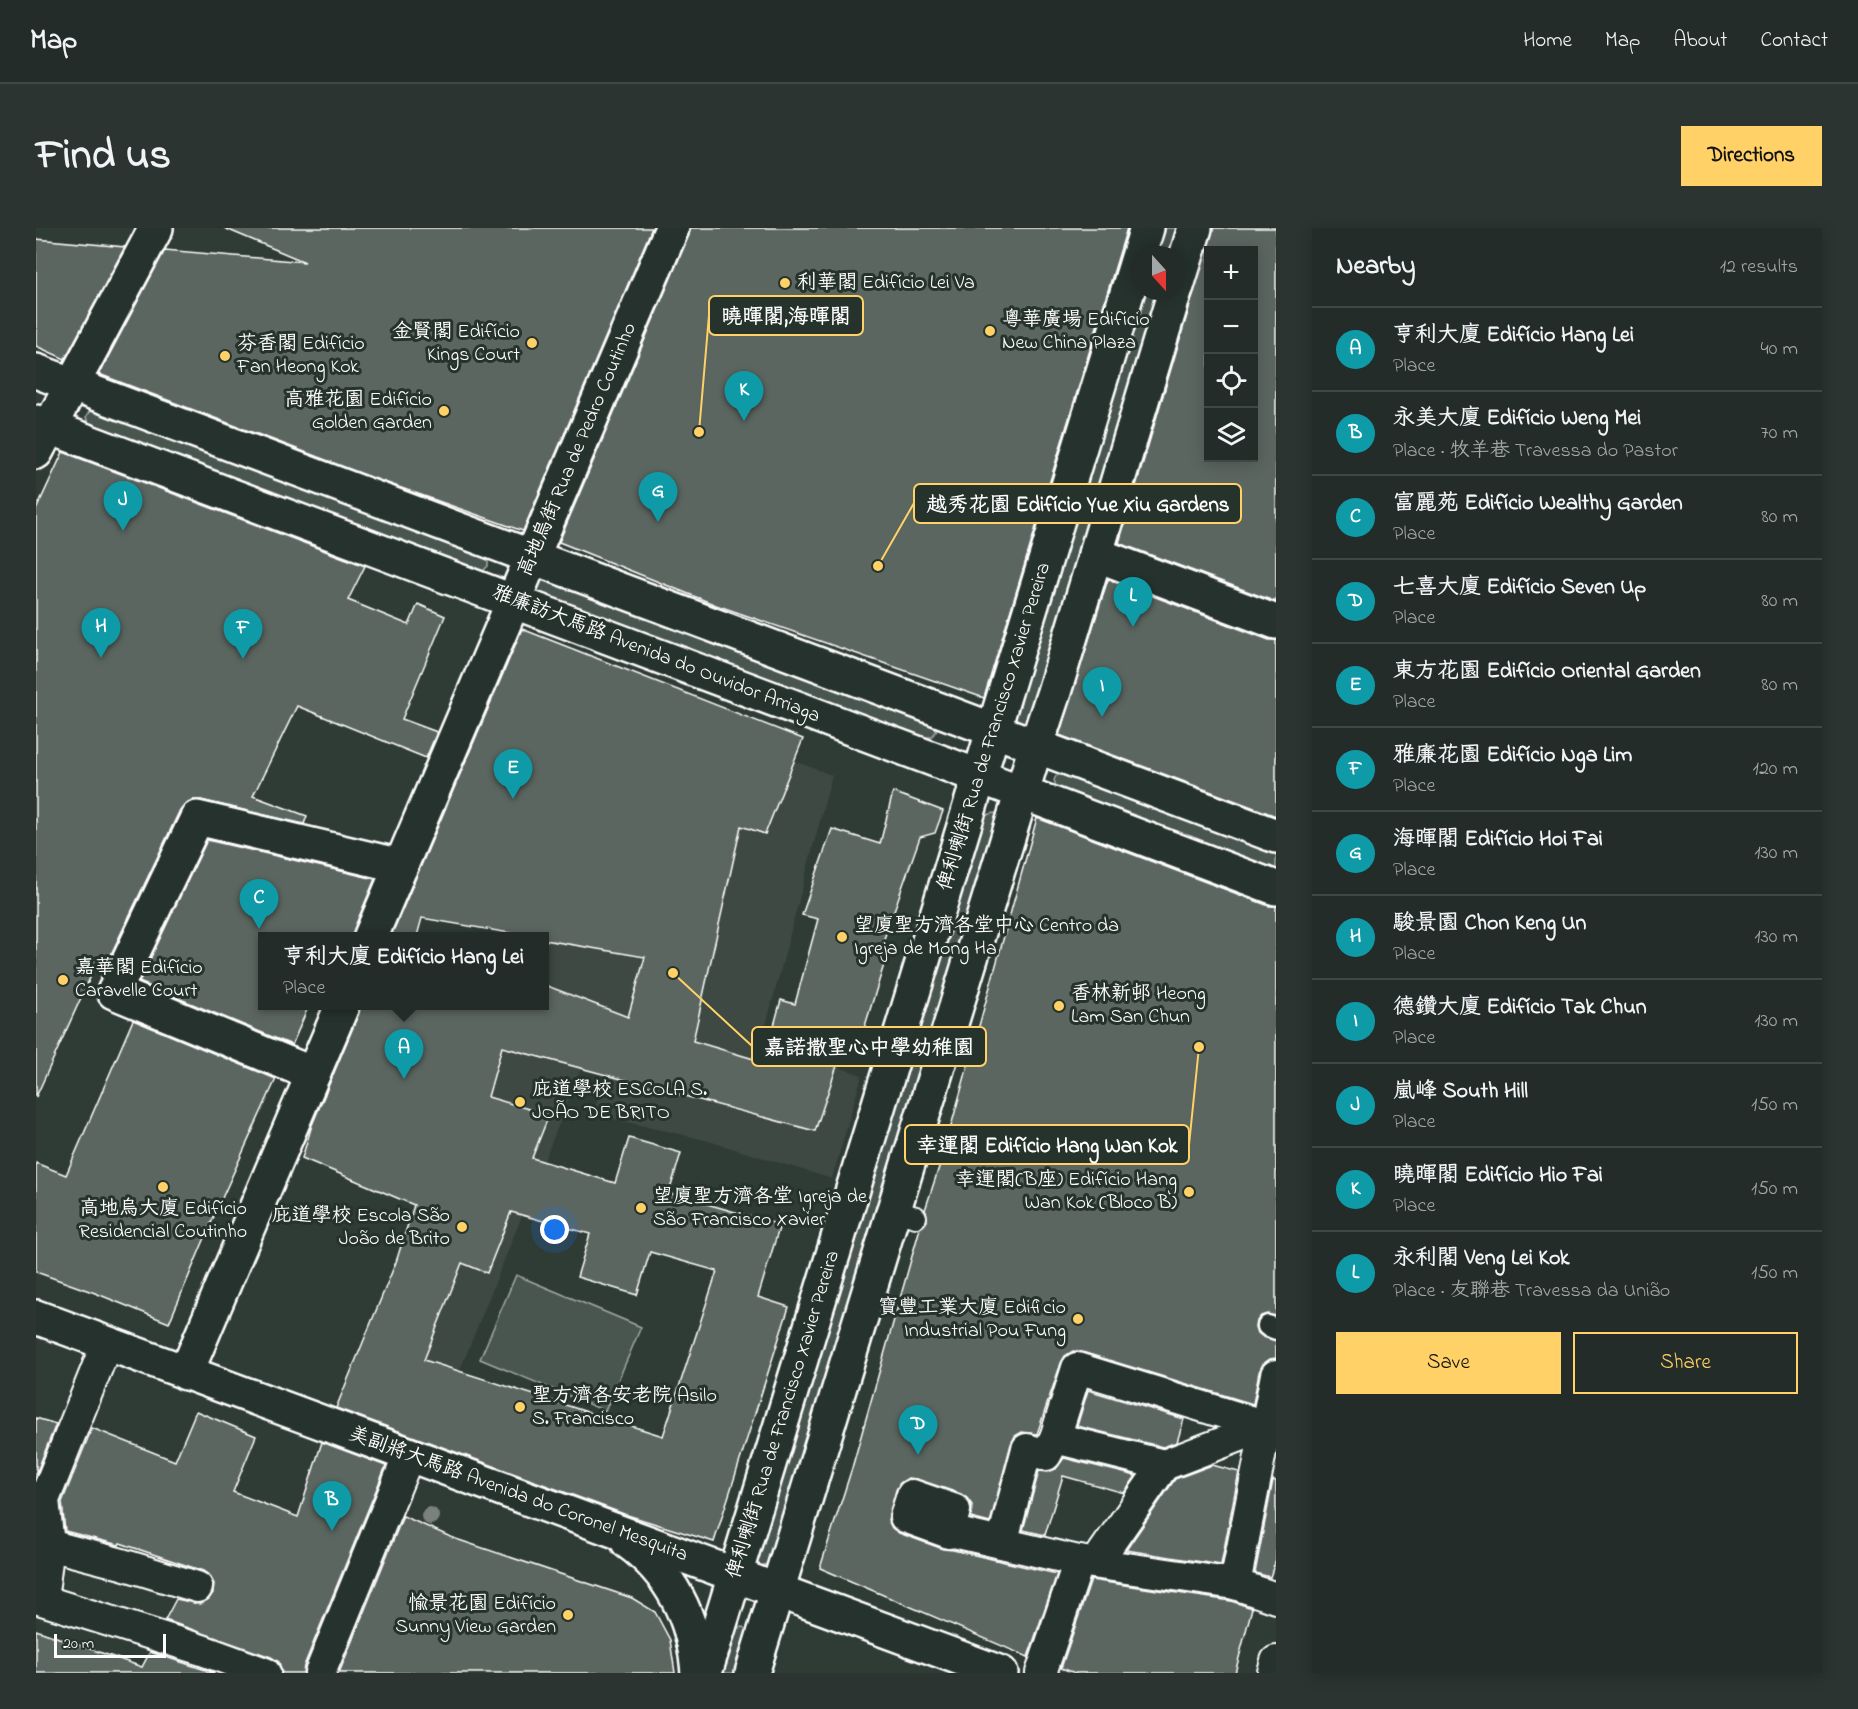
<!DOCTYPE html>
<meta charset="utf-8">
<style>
:root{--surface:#232c28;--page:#2b3430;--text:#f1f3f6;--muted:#a3a7a8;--line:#404845;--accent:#ffd166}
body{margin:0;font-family:"Indie Flower","LXGW WenKai TC",sans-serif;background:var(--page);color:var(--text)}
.controls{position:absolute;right:18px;top:18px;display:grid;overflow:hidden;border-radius:0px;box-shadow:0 3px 15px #0003}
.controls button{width:54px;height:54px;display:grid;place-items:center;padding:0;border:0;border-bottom:2px solid var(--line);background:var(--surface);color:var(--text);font:30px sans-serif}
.compass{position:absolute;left:1096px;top:18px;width:54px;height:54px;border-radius:50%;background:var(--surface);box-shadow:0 3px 15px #0003;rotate:159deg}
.scale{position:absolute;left:18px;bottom:15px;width:112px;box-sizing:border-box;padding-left:6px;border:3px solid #fff;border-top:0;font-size:16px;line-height:21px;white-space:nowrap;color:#fff;-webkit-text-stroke:4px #26332d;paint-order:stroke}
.you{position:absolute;left:519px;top:1002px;width:21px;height:21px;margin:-15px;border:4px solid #fff;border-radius:50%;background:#1a73e8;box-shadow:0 0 0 9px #1a73e833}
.badge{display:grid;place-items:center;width:39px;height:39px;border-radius:50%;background:var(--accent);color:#fff;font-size:20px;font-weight:700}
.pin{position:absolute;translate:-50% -50px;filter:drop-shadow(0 2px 3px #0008)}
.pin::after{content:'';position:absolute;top:32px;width:21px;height:18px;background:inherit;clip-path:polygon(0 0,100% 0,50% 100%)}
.popup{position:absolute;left:222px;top:704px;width:291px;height:78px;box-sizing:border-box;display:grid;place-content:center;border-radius:0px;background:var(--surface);filter:drop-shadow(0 2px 4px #0005);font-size:20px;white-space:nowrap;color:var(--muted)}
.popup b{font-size:22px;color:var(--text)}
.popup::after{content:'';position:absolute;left:50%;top:100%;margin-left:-12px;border:12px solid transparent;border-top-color:var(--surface)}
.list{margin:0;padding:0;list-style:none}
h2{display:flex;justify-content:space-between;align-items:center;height:78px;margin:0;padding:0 24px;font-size:26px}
h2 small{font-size:20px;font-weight:400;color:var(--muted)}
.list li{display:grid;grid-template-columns:39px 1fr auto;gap:18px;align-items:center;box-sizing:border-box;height:84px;padding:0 24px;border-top:2px solid var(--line)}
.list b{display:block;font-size:22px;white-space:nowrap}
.list p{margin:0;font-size:20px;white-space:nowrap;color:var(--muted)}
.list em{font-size:20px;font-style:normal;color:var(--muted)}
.actions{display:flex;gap:12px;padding:18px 24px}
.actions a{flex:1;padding:14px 0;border:2px solid var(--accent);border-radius:0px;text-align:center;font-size:21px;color:var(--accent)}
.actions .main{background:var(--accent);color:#111}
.icon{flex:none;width:33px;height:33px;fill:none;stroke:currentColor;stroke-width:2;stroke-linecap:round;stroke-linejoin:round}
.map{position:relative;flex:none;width:1240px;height:1445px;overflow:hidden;border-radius:0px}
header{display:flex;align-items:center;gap:36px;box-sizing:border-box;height:84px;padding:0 30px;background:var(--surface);border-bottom:2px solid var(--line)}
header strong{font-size:28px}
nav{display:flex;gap:33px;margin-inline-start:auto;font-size:21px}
.intro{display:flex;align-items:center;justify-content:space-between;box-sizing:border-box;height:144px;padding:0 36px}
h1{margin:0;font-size:42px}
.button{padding:15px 27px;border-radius:0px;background:var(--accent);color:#111;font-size:21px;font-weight:700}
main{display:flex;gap:36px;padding:0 36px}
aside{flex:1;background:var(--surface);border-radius:0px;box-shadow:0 3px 15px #0003}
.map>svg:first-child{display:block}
.built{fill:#3c4842}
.green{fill:#4a544f;stroke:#a4aaa7;stroke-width:1.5}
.building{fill:#5b6661;stroke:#fff;stroke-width:1.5;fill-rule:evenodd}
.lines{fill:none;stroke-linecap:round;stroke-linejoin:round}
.service-casing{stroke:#fff;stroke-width:24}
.pedestrian-casing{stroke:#fff;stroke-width:34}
.minor-casing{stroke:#fff;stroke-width:38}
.tertiary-casing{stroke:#fff;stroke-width:38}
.secondary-casing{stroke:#fff;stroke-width:38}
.service{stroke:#26332d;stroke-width:20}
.pedestrian{stroke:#26332d;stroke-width:30}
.minor{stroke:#26332d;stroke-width:33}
.tertiary{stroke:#26332d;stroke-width:33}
.secondary{stroke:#26332d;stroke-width:33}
.tree{fill:#7a817e}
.poi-dot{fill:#ffd166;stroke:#26332d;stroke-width:2}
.labels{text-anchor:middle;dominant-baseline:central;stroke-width:6;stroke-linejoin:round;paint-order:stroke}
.poi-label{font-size:20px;fill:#fff;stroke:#26332d;text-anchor:start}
.street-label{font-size:20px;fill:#fff;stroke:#26332d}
.leader{fill:none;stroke:#ffd166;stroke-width:2}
.callout-dot{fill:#ffd166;stroke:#26332d;stroke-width:2}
.callout{fill:#26332d;stroke:#ffd166;stroke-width:2}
.callout-label{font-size:21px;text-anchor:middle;font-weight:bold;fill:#fff}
</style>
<header>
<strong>Map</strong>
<nav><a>Home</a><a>Map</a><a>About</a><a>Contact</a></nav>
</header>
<div class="intro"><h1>Find us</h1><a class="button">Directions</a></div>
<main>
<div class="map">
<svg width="1240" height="1445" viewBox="0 0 1240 1445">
<rect width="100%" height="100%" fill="#2f3b35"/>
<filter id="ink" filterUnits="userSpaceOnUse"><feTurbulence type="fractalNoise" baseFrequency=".0167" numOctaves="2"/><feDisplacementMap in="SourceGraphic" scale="12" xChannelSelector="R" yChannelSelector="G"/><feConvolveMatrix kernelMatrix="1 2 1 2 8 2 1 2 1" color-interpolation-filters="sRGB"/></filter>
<g filter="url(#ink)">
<polygon class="built" points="758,533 796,547 726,813 826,847 796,951 665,911 556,886 591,791 568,784 390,1227 356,1213 421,1046 366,1021 377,977 266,930 274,909 467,778 509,778 509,708 494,708 560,540 729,606"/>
<g class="green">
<polygon points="1122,0 1144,0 1136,27 1114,27"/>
<polygon points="1105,63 1125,63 988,503 972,500"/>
<polygon points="58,182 452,327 452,338 447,343 442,343 53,197 50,189 53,184"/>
<path d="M506 349 899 493C902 501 901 504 895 509H890L507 368 501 364 498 355Z"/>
<polygon points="1026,546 1240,624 1240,644 1021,561 1018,552 1020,548"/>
<polygon points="959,585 964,589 965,600 734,1327 731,1336 720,1339 717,1334 945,592 953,586"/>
<polygon points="480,1047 605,1099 569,1183 444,1131"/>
<path d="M707 1399 712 1403 704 1445H682C687 1429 688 1402 707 1399Z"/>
</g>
<g class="building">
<polygon points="188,0 616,0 487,303 337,250 63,146 129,22 269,34"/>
<polygon points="654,0 1091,0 948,470 680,377 523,314 653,7"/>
<path d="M1177 0H1240V374L1083 315ZM1173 22H1218V230H1173Z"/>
<polygon points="0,11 89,19 29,131 0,118"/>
<polygon points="27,224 329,338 312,372 373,397 382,376 409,388 366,491 401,504 390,530 261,478 217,568 271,588 268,596 165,572 156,572 149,576 144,582 67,743 59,739 0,869 0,282"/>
<polygon points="1072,351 1233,412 1240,412 1240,588 1023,507"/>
<path d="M486 401 767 511 729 606 705 598 657 813 728 834 745 772 759 776 782 691 766 687 796 601 844 616 857 564 907 583 899 605 884 609 843 725 851 727 824 814 810 811 779 903 466 819 452 869 513 887 496 930 579 955 593 910 645 925 633 965 744 997 722 1069 753 1079 678 1314 588 1286 300 1180 360 1034 378 977 266 930 276 897 323 785 324 777H509V757L592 789 609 729 509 712V708H491L386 690 381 708H355ZM475 984 554 1006 541 1049 601 1067 614 1024 681 1043 627 1208 388 1132 426 1035 451 1045Z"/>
<polygon points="1001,590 1233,678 1240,678 1240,1088 1231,1086 1225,1088 1221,1093 1220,1099 1222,1105 1227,1109 1240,1113 1240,1130 1234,1131 1227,1136 1223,1144 1217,1176 1046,1124 1037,1123 1029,1128 1025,1135 1001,1206 986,1204 979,1208 975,1216 954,1295 935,1290 936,1277 931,1270 925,1266 881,1251 872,1250 864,1255 860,1262 852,1292 856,1300 863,1305 907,1321 917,1322 1021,1346 992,1429 784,1340 816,1240 884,1000 891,993 889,982 907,927"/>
<polygon points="171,612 339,651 318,701 317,708 227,708 227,777 273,777 256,817 103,754"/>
<polygon points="97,792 240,851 182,979 133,1095 59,1065 0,1044 0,935 30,947"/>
<polygon points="1052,1162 1148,1191 1141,1214 1127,1219 1041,1198"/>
<polygon points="160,1183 220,1208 197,1264 262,1289 286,1214 350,1238 268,1438 267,1445 246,1445 243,1434 235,1429 129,1392 140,1371 164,1376 173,1371 177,1365 178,1356 174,1348 167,1343 84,1315 83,1317 29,1303 26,1274 56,1200 139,1233"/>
<polygon points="0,1190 20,1196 0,1246"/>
<polygon points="1028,1230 1100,1248 1088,1265 1027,1248 1009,1307 987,1302 1003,1243 1012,1244 1020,1241"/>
<polygon points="1176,1237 1203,1244 1185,1337 1090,1322 1139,1251"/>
<polygon points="1237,1252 1240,1253 1240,1331 1234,1349 1219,1345"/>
<polygon points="367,1288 417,1310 596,1370 619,1384 634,1412 639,1445 303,1445"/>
<polygon points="1055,1352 1195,1373 1216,1380 1199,1445 1039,1445 1025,1440"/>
<polygon points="0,1402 106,1439 114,1424 179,1445 0,1445"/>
</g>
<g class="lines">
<defs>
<g id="service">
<polyline points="858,983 880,989"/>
<polyline points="1232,1098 1240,1101"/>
</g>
<g id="pedestrian">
<polyline points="71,1115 8,1272 13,1317 6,1372 166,1422 229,1445"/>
<polyline points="1019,1210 1041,1140 1230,1198"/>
<polygon points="876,1267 919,1282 913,1305 869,1289"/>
<polyline points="913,1303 1043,1333 1199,1356 1240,1370"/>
<polyline points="966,1315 991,1221 1010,1227 1019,1210 1128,1237"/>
<polyline points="13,1317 86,1336 161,1359"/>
<polyline points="1060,1335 1128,1237 1230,1198"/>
<polyline points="1199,1356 1240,1147"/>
<polyline points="1240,1433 1237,1444 1240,1445"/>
<polyline points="284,1445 373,1227"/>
<polyline points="1005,1445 1043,1333"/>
</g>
<g id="minor">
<polyline points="1059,326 1240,394"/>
<polyline points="335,708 636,0"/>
<polyline points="277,846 78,764 161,590 365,638"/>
<polyline points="150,1145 306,778"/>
</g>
<g id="tertiary">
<polyline points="1141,58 1159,0"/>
<polyline points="0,143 1240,608"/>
<polyline points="0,194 1240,660"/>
<polyline points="0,224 120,0"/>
<polyline points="669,1445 1111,0"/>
<polyline points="716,1445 1000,518 1018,464 1139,63"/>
</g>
<g id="secondary">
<polyline points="0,1089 965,1445"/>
<path d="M592 1314C636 1346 658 1391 662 1445"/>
</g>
</defs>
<use href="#service" class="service-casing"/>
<use href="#pedestrian" class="pedestrian-casing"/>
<use href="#minor" class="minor-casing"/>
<use href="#tertiary" class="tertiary-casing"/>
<use href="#secondary" class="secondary-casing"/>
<use href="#service" class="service"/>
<use href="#pedestrian" class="pedestrian"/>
<use href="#minor" class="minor"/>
<use href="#tertiary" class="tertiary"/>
<use href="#secondary" class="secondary"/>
</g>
<circle class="tree" cx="394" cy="1288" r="9"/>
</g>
<g class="poi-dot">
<circle cx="749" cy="55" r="6"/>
<circle cx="954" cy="103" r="6"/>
<circle cx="496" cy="115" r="6"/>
<circle cx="189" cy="128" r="6"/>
<circle cx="408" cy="183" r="6"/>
<circle cx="806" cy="709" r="6"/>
<circle cx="27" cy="752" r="6"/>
<circle cx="1023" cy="778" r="6"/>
<circle cx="484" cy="874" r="6"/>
<circle cx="127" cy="959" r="6"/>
<circle cx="1153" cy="964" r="6"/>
<circle cx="605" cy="980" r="6"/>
<circle cx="426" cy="999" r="6"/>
<circle cx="1042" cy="1091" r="6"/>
<circle cx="484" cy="1179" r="6"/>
<circle cx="532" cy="1387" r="6"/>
</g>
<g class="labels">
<g class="poi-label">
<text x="761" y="55">利華閣 Edifício Lei Va</text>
<text x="966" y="92">粵華廣場 Edifício<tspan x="966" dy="23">New China Plaza</tspan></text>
<text x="484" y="104" text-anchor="end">金賢閣 Edifício<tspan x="484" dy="23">Kings Court</tspan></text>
<text x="201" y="116">芬香閣 Edifício<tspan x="201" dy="23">Fan Heong Kok</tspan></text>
<text x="396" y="172" text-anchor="end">高雅花園 Edifício<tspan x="396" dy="23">Golden Garden</tspan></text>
<text x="818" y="698">望廈聖方濟各堂中心 Centro da<tspan x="818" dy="23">Igreja de Mong Ha</tspan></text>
<text x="39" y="740">嘉華閣 Edifício<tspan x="39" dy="23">Caravelle Court</tspan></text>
<text x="1035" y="766">香林新邨 Heong<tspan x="1035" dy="23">Lam San Chun</tspan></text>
<text x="496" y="862">庇道學校 ESCOLA S.<tspan x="496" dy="23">JOÃO DE BRITO</tspan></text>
<text x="1141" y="952" text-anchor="end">幸運閣(B座) Edifício Hang<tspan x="1141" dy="23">Wan Kok (Bloco B)</tspan></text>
<text x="617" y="969">望廈聖方濟各堂 Igreja de<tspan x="617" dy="23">São Francisco Xavier</tspan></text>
<text x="127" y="981" text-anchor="middle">高地烏大廈 Edifício<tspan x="127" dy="23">Residencial Coutinho</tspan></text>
<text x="414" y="988" text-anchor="end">庇道學校 Escola São<tspan x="414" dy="23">João de Brito</tspan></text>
<text x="1030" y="1080" text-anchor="end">寶豐工業大廈 Edificio<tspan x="1030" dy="23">Industrial Pou Fung</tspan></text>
<text x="496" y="1168">聖方濟各安老院 Asilo<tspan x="496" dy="23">S. Francisco</tspan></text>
<text x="520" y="1376" text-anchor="end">愉景花園 Edifício<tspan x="520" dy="23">Sunny View Garden</tspan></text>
</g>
<g class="street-label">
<text transform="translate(542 222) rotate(-67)">高地烏街 Rua de Pedro Coutinho</text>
<text transform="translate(620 427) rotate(21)">雅廉訪大馬路 Avenida do Ouvidor Arriaga</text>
<text transform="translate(959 499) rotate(-73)">俾利喇街 Rua de Francisco Xavier Pereira</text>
<text transform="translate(748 1187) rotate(-73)">俾利喇街 Rua de Francisco Xavier Pereira</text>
<text transform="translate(482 1267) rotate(20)">美副將大馬路 Avenida do Coronel Mesquita</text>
</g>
</g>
<path class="leader" d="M663 204L673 87M842 338L878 275M637 745L716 818M1163 819L1153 917"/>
<g class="callout-dot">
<circle cx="663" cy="204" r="6"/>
<circle cx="842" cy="338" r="6"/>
<circle cx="637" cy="745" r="6"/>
<circle cx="1163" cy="819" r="6"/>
</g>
<g class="callout">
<rect x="673" y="68" width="154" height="39" rx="6"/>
<rect x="878" y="256" width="327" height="39" rx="6"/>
<rect x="716" y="799" width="234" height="39" rx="6"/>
<rect x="869" y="897" width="284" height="39" rx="6"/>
</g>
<g class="callout-label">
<text x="750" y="95">曉暉閣,海暉閣</text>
<text x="1042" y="283">越秀花園 Edifício Yue Xiu Gardens</text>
<text x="833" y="826">嘉諾撒聖心中學幼稚園</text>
<text x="1011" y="924">幸運閣 Edifício Hang Wan Kok</text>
</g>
</svg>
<div class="controls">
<button>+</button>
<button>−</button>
<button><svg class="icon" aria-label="locate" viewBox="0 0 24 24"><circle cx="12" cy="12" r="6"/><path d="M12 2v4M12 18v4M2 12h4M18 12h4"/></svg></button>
<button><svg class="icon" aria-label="layers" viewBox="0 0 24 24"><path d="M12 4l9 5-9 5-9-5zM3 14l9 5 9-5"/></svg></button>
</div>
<svg class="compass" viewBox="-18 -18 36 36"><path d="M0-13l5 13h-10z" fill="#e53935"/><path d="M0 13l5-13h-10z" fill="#a3a7a8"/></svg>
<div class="scale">20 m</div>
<div class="you"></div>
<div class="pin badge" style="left:368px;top:851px;background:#0f9aa8">A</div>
<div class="popup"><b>亨利大廈 Edifício Hang Lei</b>Place</div>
<div class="pin badge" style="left:296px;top:1303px;background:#0f9aa8">B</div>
<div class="pin badge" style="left:223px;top:701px;background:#0f9aa8">C</div>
<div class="pin badge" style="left:882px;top:1227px;background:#0f9aa8">D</div>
<div class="pin badge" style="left:477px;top:571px;background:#0f9aa8">E</div>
<div class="pin badge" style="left:207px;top:431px;background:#0f9aa8">F</div>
<div class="pin badge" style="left:622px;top:294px;background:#0f9aa8">G</div>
<div class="pin badge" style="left:65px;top:430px;background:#0f9aa8">H</div>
<div class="pin badge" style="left:1066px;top:489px;background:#0f9aa8">I</div>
<div class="pin badge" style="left:87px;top:303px;background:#0f9aa8">J</div>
<div class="pin badge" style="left:708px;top:193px;background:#0f9aa8">K</div>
<div class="pin badge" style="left:1097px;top:399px;background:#0f9aa8">L</div>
</div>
<aside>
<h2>Nearby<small>12 results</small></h2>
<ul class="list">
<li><span class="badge" style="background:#0f9aa8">A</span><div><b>亨利大廈 Edifício Hang Lei</b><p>Place</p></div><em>40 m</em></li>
<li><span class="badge" style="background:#0f9aa8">B</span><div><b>永美大廈 Edifício Weng Mei</b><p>Place · 牧羊巷 Travessa do Pastor</p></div><em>70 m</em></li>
<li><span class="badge" style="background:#0f9aa8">C</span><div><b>富麗苑 Edifício Wealthy Garden</b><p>Place</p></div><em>80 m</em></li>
<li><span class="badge" style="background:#0f9aa8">D</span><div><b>七喜大廈 Edifício Seven Up</b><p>Place</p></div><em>80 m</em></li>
<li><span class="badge" style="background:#0f9aa8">E</span><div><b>東方花園 Edifício Oriental Garden</b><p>Place</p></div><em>80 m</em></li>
<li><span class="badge" style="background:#0f9aa8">F</span><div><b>雅廉花園 Edifício Nga Lim</b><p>Place</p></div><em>120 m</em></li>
<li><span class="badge" style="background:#0f9aa8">G</span><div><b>海暉閣 Edifício Hoi Fai</b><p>Place</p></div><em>130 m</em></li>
<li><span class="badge" style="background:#0f9aa8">H</span><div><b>駿景園 Chon Keng Un</b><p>Place</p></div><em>130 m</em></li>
<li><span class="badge" style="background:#0f9aa8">I</span><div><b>德鑽大廈 Edifício Tak Chun</b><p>Place</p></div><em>130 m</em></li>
<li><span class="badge" style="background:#0f9aa8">J</span><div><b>嵐峰 South Hill</b><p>Place</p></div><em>150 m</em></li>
<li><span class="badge" style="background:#0f9aa8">K</span><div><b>曉暉閣 Edifício Hio Fai</b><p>Place</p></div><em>150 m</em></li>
<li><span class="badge" style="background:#0f9aa8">L</span><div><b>永利閣 Veng Lei Kok</b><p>Place · 友聯巷 Travessa da União</p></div><em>150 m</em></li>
</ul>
<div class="actions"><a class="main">Save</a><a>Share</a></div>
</aside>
</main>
